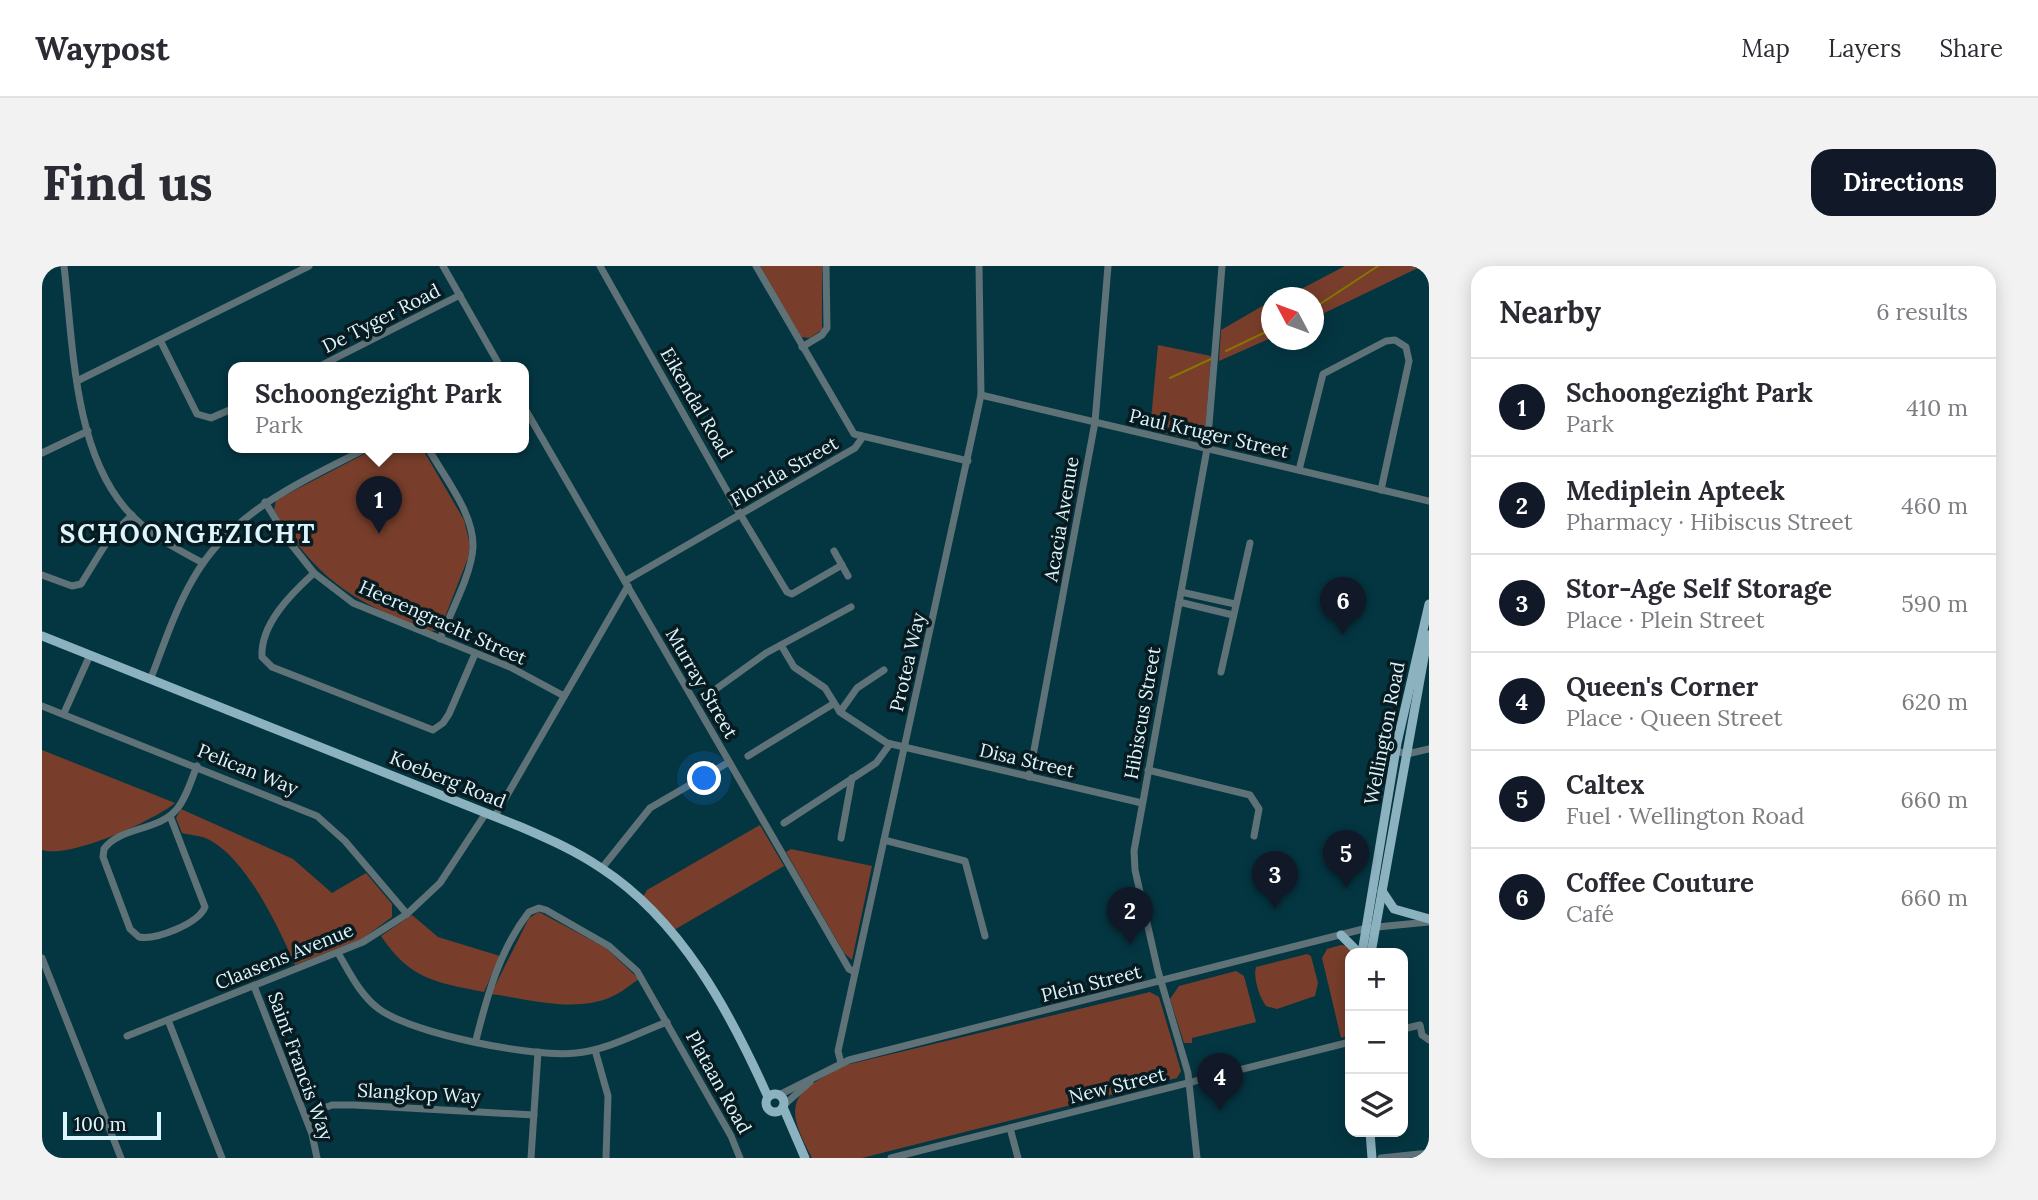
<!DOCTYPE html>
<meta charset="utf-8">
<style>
:root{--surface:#fff;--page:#f2f2f3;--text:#2b2b33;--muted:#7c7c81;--line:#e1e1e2;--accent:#111827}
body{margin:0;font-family:Lora,serif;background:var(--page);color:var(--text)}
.controls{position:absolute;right:21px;bottom:21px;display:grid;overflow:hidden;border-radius:14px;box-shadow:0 4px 18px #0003}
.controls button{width:63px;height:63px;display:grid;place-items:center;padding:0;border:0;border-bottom:2px solid var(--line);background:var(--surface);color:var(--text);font:35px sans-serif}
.compass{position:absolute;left:1219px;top:21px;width:63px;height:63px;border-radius:50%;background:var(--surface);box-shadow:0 4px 18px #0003;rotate:311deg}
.scale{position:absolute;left:21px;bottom:18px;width:98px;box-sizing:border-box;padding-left:7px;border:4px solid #ddf5fc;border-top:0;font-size:19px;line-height:24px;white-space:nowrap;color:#ddf5fc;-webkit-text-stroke:5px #081b20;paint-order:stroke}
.you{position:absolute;left:663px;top:513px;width:24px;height:24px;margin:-18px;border:5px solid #fff;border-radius:50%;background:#1a73e8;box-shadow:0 0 0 10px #1a73e833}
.badge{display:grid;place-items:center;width:46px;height:46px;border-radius:50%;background:var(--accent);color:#fff;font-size:23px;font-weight:700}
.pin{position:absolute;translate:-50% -58px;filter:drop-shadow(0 2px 4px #0008)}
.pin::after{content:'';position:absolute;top:37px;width:24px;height:21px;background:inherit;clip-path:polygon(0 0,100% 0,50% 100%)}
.popup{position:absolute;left:186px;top:96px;width:301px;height:91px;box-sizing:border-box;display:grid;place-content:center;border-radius:14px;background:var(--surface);filter:drop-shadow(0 2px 5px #0005);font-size:23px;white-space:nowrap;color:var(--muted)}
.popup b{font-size:26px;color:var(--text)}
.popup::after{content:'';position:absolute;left:50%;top:100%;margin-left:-14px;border:14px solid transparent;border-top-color:var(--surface)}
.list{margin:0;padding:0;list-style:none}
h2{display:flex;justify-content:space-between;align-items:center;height:91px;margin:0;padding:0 28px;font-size:30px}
h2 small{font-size:23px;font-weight:400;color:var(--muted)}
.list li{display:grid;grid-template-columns:46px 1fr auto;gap:21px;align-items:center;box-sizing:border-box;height:98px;padding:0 28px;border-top:2px solid var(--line)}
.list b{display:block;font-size:26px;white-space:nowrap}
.list p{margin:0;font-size:23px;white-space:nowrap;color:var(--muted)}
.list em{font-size:23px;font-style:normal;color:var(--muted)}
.icon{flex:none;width:38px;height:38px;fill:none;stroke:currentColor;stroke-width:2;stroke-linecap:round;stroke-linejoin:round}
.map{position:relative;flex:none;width:1387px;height:892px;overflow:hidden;border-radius:21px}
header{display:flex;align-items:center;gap:42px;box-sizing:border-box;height:98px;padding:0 35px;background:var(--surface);border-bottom:2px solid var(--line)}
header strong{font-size:33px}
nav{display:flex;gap:38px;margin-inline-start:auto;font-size:24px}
.intro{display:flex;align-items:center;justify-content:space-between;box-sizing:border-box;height:168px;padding:0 42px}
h1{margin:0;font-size:49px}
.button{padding:18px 32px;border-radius:21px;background:var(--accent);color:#fff;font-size:24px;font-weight:700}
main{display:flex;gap:42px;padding:0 42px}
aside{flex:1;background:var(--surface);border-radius:21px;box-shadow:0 4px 18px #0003}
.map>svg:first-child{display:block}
.green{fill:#783e2b}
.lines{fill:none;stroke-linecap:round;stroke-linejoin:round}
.stream{stroke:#887500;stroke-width:2}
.minor{stroke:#5f7277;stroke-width:7}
.major{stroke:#8bb2be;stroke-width:9}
.labels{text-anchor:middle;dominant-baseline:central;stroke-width:7;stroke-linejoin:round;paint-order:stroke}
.street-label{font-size:19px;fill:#ddf5fc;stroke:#081b20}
.district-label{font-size:26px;font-weight:bold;letter-spacing:2px;fill:#ddf5fc;stroke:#081b20}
</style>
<header>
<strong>Waypost</strong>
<nav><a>Map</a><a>Layers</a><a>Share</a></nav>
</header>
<div class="intro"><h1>Find us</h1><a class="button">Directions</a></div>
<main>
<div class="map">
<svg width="1387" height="892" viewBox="0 0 1387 892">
<rect width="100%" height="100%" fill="#043642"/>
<g class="green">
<polygon points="718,0 780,0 780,64 768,72 759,71"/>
<polygon points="1303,0 1380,0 1272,52 1272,32 1244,31"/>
<polygon points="1229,35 1229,72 1177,95 1179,64"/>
<polygon points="1116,79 1169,90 1163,167 1156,175 1108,164"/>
<path d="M334 182H380L422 254 428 279 426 292 399 361 394 365C382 366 369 358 358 353 297 328 267 300 232 244L234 234Z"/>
<path d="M0 484 133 537C111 555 27 593 0 584Z"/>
<path d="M139 543 251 593 290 627 324 607 350 638V651L320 673 253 699C237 662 207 598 171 576 163 570 149 569 140 567L134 552Z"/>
<polygon points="718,559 742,600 632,664 601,631 605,624"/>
<polygon points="749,583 830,600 810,694 802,687 744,586"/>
<path d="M497 646 564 682 597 713C588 719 579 727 569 731 533 747 487 733 449 728L487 652Z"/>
<path d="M370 649 396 671 458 690 442 726C393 716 369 714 339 670Z"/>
<polygon points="1299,679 1307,680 1312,687 1308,687 1308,769 1299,772 1280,692 1285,683"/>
<path d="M1265 688 1269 690 1276 717 1273 730 1235 743 1224 740C1217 731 1211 711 1214 701Z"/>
<polygon points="1194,705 1202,710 1214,756 1150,772 1150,777 1142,777 1128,733 1137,720"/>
<path d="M1108 726 1117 731 1139 805 1135 812 820 892H770C740 837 749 826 804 799Z"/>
</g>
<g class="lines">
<g class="stream">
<polyline points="1272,42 1336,0"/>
<polyline points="1184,85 1230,63"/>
<polyline points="1128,112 1169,93"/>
</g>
<g class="minor">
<path d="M22 0C31 75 31 181 83 242 104 267 133 282 161 297"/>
<polyline points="401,0 459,102"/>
<polyline points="558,0 698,248 745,326 750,328 800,299"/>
<polyline points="714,0 812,168 926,195"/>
<polyline points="118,74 155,148 169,152 192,142"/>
<polyline points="760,81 780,69 785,62 784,0"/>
<polyline points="274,102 418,29"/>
<polyline points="35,115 267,0"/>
<polyline points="939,129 1387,235"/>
<polyline points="482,141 807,703 813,706"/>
<path d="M386 182C402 211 432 247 431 281 430 307 408 348 398 373"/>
<polyline points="0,187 46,165"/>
<polyline points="1257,204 1281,108 1344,75 1353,74 1364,81 1367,95 1339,224"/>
<polyline points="223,236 249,278 272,307 311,337 468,401 522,430"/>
<polyline points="792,285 806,310"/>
<path d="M272 307C250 327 218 358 220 391L230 401 391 464 401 457 407 448 433 388"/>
<polyline points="0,309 30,320 39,318 68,271 90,249"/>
<polyline points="583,315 813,182 820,172"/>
<polyline points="1139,326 1193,338"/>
<polyline points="1137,336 1191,349"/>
<polyline points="739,379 752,401 783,422 798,446 845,477 1100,537"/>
<polyline points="1179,406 1208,277"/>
<path d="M109 412C122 378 133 344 151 313 189 245 260 216 325 182"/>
<polyline points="667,428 724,387 809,341"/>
<polyline points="0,440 275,550 303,575 365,648"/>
<polyline points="798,446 815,422 842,404"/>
<polyline points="22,447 48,389"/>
<polyline points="1354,485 1365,488 1387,483"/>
<polyline points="706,490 791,438"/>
<polyline points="1106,504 1208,529 1217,543 1212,570"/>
<polyline points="987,511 1053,156 1066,0"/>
<path d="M128 550 163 641C156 658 114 674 97 671L88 663 61 591 62 583C77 561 116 565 134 544 144 533 149 514 155 500"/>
<polyline points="453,550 586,320"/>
<polyline points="742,557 834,497 848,478"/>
<polyline points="799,572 810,512"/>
<polyline points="842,574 923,595 943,670"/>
<polyline points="560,602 608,542 687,496"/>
<path d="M296 687C308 707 318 729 337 743 371 768 492 792 534 787 565 784 596 767 625 756"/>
<polyline points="0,692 79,892"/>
<polyline points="212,720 270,868 275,892"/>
<polyline points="126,754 180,892"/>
<polyline points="1361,763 1378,759 1380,769 1387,774"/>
<polyline points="85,770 321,676 365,648 398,617 444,547"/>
<path d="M434 774C445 730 458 683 487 646L497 642 504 644 567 680 595 705 689 870 698 892"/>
<polyline points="553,784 566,830 564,892"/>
<polyline points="799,797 796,785 939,129 937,0"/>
<polyline points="737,829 807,794 1325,662 1387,656"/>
<polyline points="742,839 768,816"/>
<polyline points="263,849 290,839 312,839 492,849"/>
<polyline points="968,862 976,892"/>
<polyline points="489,892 496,786"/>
<polyline points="849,892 1308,776"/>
<polyline points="1155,892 1146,807 1116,705 1093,604 1092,585 1165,183 1180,0"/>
<polyline points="1339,892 1387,887"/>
</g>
<g class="major">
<path d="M0 370 479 561C507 573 534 585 559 602 639 654 688 746 726 831"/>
<polyline points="1340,625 1352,643 1387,653"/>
<polyline points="1299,669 1317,687"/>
<polyline points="1320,687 1355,477 1387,338"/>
<polyline points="1329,687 1386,369"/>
<circle cx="733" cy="837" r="9"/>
<polyline points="741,841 763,892"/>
<polyline points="1328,866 1330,892"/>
</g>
</g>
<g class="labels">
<g class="street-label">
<text transform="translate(339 52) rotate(-27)">De Tyger Road</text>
<text transform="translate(655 137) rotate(60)">Eikendal Road</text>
<text transform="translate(1167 167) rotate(13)">Paul Kruger Street</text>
<text transform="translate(742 205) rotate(-30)">Florida Street</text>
<text transform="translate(1019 253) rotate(-80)">Acacia Avenue</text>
<text transform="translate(401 356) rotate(24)">Heerengracht Street</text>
<text transform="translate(865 396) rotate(-77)">Protea Way</text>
<text transform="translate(660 417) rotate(60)">Murray Street</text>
<text transform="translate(1100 447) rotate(-80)">Hibiscus Street</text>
<text transform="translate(1342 467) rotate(-79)">Wellington Road</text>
<text transform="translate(985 494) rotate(13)">Disa Street</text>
<text transform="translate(206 503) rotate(22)">Pelican Way</text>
<text transform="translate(406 513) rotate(22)">Koeberg Road</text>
<text transform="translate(242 690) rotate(-22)">Claasens Avenue</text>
<text transform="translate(1049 717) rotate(-14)">Plein Street</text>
<text transform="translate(259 800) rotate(70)">Saint Francis Way</text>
<text transform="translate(677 816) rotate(61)">Plataan Road</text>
<text transform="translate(1075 819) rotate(-14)">New Street</text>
<text transform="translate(377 827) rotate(3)">Slangkop Way</text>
</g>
<g class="district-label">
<text x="146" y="267">SCHOONGEZICHT</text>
</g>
</g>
</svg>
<div class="controls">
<button>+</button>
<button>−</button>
<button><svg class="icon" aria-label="layers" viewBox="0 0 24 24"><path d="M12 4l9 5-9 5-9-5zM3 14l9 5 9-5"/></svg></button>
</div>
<svg class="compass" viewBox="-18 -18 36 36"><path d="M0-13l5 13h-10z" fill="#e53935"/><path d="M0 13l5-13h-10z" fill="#7c7c81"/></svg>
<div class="scale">100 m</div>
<div class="you"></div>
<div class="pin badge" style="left:337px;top:268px">1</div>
<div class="popup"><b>Schoongezight Park</b>Park</div>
<div class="pin badge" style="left:1088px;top:679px">2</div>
<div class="pin badge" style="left:1233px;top:643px">3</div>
<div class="pin badge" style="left:1178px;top:845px">4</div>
<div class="pin badge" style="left:1304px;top:622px">5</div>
<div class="pin badge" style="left:1301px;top:369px">6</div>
</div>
<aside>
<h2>Nearby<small>6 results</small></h2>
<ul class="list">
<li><span class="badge">1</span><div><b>Schoongezight Park</b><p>Park</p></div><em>410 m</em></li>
<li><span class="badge">2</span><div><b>Mediplein Apteek</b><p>Pharmacy · Hibiscus Street</p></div><em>460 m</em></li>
<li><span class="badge">3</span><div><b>Stor-Age Self Storage</b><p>Place · Plein Street</p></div><em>590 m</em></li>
<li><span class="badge">4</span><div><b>Queen's Corner</b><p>Place · Queen Street</p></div><em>620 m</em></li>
<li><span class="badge">5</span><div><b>Caltex</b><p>Fuel · Wellington Road</p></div><em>660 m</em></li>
<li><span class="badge">6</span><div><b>Coffee Couture</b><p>Café</p></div><em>660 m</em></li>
</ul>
</aside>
</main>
